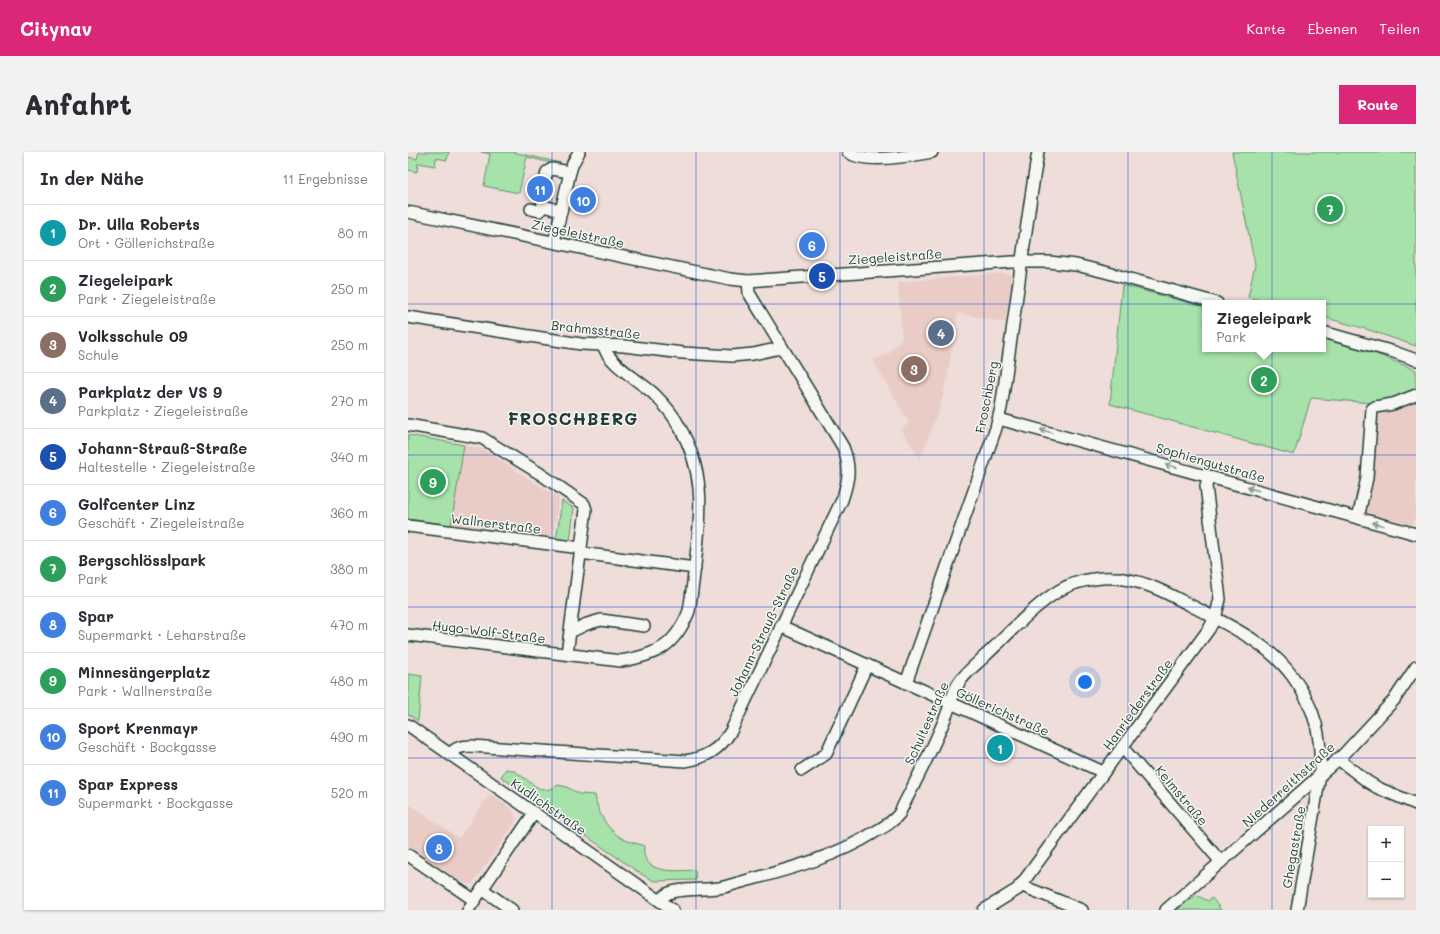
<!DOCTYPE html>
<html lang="de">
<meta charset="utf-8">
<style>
:root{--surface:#fff;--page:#f2f2f3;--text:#2b2b33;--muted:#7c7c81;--line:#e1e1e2;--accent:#db2777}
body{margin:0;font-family:Mali,sans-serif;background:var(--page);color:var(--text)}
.controls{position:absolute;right:12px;bottom:12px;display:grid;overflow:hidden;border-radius:0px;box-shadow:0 1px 3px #0004}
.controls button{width:36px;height:36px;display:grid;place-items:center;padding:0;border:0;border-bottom:1px solid var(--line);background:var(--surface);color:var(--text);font:20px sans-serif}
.you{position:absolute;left:677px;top:530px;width:14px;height:14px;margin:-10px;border:3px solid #fff;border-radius:50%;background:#1a73e8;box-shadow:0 0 0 6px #1a73e833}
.badge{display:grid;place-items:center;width:26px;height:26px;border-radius:50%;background:var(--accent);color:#fff;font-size:13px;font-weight:700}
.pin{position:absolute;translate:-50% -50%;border:2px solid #fff;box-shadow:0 1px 4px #0006}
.popup{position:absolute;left:794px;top:148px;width:124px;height:52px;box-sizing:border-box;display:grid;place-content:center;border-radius:0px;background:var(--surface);filter:drop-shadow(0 1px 3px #0005);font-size:13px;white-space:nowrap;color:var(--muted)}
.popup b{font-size:15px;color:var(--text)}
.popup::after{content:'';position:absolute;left:50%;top:100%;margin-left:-8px;border:8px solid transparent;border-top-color:var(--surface)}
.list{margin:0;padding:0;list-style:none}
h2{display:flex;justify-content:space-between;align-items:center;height:52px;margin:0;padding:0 16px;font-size:17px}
h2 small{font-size:13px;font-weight:400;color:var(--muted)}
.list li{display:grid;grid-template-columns:26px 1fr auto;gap:12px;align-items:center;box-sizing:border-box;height:56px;padding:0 16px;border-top:1px solid var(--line)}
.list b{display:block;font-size:15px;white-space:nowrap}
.list p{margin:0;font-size:13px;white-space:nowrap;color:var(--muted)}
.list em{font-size:13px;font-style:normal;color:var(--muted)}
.map{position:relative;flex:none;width:1008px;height:758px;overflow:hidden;border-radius:0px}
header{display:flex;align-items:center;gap:24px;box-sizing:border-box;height:56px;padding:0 20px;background:var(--accent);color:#fff}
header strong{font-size:19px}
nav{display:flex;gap:22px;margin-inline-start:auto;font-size:14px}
.intro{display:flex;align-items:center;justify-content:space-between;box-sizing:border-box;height:96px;padding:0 24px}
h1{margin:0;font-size:28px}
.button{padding:10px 18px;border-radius:0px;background:var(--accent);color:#fff;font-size:14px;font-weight:700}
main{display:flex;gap:24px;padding:0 24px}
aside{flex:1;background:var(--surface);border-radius:0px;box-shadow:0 1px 3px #0004}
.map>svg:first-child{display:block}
.built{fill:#eaccc7}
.green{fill:#a6e2a9;stroke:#62906e}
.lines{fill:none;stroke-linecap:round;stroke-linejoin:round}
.minor-tunnel{stroke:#c5bdb8;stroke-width:11;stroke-dasharray:11 5.5;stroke-linecap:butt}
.minor-casing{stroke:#1f3d34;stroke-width:14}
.minor{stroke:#f6f6f2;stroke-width:11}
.oneway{stroke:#8a9a93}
.grid{fill:none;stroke:#1d4ed8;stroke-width:1;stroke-opacity:0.55}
.labels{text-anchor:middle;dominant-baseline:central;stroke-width:3;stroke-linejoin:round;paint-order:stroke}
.street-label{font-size:13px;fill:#1f3d34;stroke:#f6f6f2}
.district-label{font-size:17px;font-weight:bold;letter-spacing:1px;fill:#1f3d34;stroke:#f6f6f2}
</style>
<header>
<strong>Citynav</strong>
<nav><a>Karte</a><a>Ebenen</a><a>Teilen</a></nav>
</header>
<div class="intro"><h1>Anfahrt</h1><a class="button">Route</a></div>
<main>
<aside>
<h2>In der Nähe<small>11 Ergebnisse</small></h2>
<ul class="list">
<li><span class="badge" style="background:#0f9aa8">1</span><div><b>Dr. Ulla Roberts</b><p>Ort · Göllerichstraße</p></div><em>80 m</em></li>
<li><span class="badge" style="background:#2e9e5b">2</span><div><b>Ziegeleipark</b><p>Park · Ziegeleistraße</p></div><em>250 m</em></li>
<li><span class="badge" style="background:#8d6e63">3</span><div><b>Volksschule 09</b><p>Schule</p></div><em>250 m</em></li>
<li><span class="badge" style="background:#5c6f8a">4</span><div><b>Parkplatz der VS 9</b><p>Parkplatz · Ziegeleistraße</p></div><em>270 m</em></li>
<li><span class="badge" style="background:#1a4fb4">5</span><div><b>Johann-Strauß-Straße</b><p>Haltestelle · Ziegeleistraße</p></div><em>340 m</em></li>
<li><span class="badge" style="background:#3f7fe0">6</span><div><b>Golfcenter Linz</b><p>Geschäft · Ziegeleistraße</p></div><em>360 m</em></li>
<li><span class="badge" style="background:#2e9e5b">7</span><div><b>Bergschlösslpark</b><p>Park</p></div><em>380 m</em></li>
<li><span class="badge" style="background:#3f7fe0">8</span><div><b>Spar</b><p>Supermarkt · Leharstraße</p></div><em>470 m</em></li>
<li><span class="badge" style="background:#2e9e5b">9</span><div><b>Minnesängerplatz</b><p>Park · Wallnerstraße</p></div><em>480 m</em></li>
<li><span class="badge" style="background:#3f7fe0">10</span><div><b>Sport Krenmayr</b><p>Geschäft · Bockgasse</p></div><em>490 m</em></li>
<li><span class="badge" style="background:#3f7fe0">11</span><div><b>Spar Express</b><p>Supermarkt · Bockgasse</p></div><em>520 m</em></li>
</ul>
</aside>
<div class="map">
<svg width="1008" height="758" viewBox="0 0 1008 758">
<rect width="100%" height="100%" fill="#efddd9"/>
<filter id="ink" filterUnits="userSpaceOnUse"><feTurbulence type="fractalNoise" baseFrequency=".025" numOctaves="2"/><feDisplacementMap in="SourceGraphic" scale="8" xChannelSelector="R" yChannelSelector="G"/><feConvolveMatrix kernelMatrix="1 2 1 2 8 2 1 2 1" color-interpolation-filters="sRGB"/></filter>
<g filter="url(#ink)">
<g class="built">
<polygon points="596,121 602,122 604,127 597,171 550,161 539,226 533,252 512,307 493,277 501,271 465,208 480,202 494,186 490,130"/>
<polygon points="1008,248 1008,362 1005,373 955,360 968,264 973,260 986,258"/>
<polygon points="56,293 75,297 151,346 145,386 43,373"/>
<polygon points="82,642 105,658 108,665 107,671 66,730 63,732 57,732 0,694 0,653 4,654 51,686"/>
</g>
<g class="green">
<polygon points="11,0 41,0 39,8 28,6 27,14 10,11 9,20 0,18 0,5 9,7"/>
<polygon points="73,0 105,0 153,11 151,13 119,5 111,41 76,34 82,2"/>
<polygon points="824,0 1008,0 1008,194 958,177 915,165 915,151 863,151 840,145 847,113"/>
<polygon points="714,133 797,155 797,197 915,197 915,187 966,201 1008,218 1008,239 974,250 963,251 903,246 886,303 702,252"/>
<polygon points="0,283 56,293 43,373 0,367"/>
<polygon points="154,349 166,356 162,390 148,388"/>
<polygon points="0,522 14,524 10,569 0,562"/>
<path d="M98 617C117 618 129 649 150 633L159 635 171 642 187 643C189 660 199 678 215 687 221 690 229 691 236 694 232 723 268 719 287 718L288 728 246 729 233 722 93 625Z"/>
<polygon points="788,743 800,749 804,746 813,758 769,758"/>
</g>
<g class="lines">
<polyline class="minor-tunnel" points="133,45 138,24"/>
<defs>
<g id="minor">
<path d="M440 0C456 12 504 4 524 0"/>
<polyline points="138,24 139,20 144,17 162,20"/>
<polyline points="133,45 136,54 153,59"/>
<polyline points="123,57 131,59 136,54"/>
<polyline points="0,60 322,127 340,129 604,110 641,110 668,113 697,120 809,151"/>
<polyline points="146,90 162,20 165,11 171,0"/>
<polyline points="0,165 173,192 216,194 275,201 324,204 345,202 368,197 373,195"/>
<polyline points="915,180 986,200 1008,208"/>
<polyline points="591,267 1008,382"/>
<polyline points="0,273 74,286 131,321 176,352 178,358 177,365 159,502"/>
<polyline points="950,366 959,326 964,257 967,255 985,252 1008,243"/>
<polyline points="0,374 173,396"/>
<polyline points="172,401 287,416"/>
<polyline points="373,474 695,620"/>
<polyline points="162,480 179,472 193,468 236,474"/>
<path d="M0 483 213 509C249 503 267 494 281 459 284 441 286 422 288 404 294 357 296 317 271 274 265 262 256 252 247 243 235 231 196 209 196 193"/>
<path d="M498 531 588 276 593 256C606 171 616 85 630 0"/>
<polyline points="0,573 265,758"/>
<polyline points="714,595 813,710"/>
<path d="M42 603C47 595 55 594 64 594L277 609C298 606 312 597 323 579L434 348C441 327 443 316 435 295L341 141 340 129"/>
<polyline points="930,607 960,630 970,636 1008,652"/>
<polyline points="394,618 418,602 459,513"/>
<polyline points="0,703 66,748"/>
<polyline points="612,733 674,758"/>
<polyline points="74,737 104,758"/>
<path d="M252 749C254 747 256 744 259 742 272 735 300 739 316 735 368 720 421 709 467 680 476 675 485 670 491 662 507 630 525 597 538 564 542 555 544 543 549 534 555 522 569 512 578 503 602 481 624 455 652 438 671 427 700 423 721 428 743 432 762 443 782 453 818 472 860 490 885 525 908 557 914 585 912 623L889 758"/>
<polyline points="60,758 126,661"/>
<polyline points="576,758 610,737 801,477 807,466 812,447 798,334 801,324"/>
<polyline points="758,758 935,603 986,548 1008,515"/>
</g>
</defs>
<use href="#minor" class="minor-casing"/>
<use href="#minor" class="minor"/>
</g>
<defs><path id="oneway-shaft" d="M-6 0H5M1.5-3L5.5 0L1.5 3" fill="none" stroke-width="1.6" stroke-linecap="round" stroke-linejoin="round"/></defs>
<g class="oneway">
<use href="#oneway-shaft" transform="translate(638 279) rotate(-164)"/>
<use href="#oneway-shaft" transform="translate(763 314) rotate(-165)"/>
<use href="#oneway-shaft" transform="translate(845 337) rotate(-164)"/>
<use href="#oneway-shaft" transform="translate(970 372) rotate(-164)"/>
</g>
</g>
<path class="grid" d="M144 0V758M288 0V758M432 0V758M576 0V758M720 0V758M864 0V758M0 152H1008M0 303H1008M0 455H1008M0 606H1008"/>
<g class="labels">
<g class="street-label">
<text transform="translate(170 81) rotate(12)">Ziegeleistraße</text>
<text transform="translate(487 104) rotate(-4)">Ziegeleistraße</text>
<text transform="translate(188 177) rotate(6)">Brahmsstraße</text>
<text transform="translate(578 245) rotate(-79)">Froschberg</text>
<text transform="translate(803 310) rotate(16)">Sophiengutstraße</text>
<text transform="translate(88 371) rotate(7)">Wallnerstraße</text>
<text transform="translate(81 479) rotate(7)">Hugo-Wolf-Straße</text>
<text transform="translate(355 479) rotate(-64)">Johann-Strauß-Straße</text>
<text transform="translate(729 552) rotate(-54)">Hanriederstraße</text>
<text transform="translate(595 559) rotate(24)">Göllerichstraße</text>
<text transform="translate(518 571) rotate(-66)">Schultestraße</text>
<text transform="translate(880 632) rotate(-42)">Niederreithstraße</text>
<text transform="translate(774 643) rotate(50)">Keimstraße</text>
<text transform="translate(141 654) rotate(35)">Kudlichstraße</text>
<text transform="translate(885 695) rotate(-80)">Ghegastraße</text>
</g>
<g class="district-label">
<text x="165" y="266">FROSCHBERG</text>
</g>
</g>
</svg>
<div class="controls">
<button>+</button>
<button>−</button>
</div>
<div class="you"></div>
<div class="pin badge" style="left:592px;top:596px;background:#0f9aa8">1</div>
<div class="pin badge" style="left:856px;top:228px;background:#2e9e5b">2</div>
<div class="popup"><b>Ziegeleipark</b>Park</div>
<div class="pin badge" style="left:506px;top:217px;background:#8d6e63">3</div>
<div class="pin badge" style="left:533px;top:181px;background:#5c6f8a">4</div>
<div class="pin badge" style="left:414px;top:124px;background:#1a4fb4">5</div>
<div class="pin badge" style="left:404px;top:93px;background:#3f7fe0">6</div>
<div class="pin badge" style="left:922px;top:57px;background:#2e9e5b">7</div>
<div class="pin badge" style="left:31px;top:696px;background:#3f7fe0">8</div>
<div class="pin badge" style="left:25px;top:330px;background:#2e9e5b">9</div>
<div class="pin badge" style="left:175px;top:48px;background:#3f7fe0">10</div>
<div class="pin badge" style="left:132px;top:37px;background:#3f7fe0">11</div>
</div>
</main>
